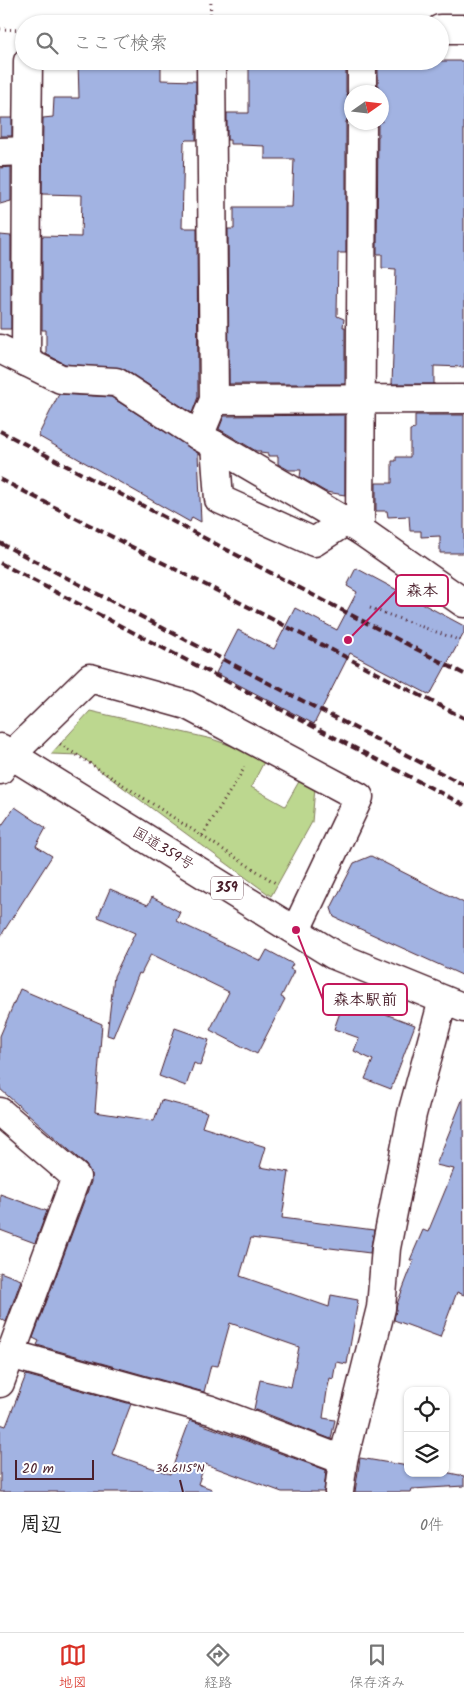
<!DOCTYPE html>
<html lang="ja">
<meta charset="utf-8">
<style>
:root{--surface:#fff;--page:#f6f6f6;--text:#222;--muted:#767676;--line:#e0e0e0;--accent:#d93025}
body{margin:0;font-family:Kalam,"Klee One",sans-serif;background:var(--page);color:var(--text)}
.controls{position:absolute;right:15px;bottom:15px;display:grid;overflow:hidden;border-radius:10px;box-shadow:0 1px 4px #0004}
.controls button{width:45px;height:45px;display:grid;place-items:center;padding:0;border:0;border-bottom:1px solid var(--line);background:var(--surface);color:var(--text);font:25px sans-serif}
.compass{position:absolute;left:344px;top:85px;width:45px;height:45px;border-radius:50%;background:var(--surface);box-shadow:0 1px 4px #0004;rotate:76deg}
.scale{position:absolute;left:15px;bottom:12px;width:79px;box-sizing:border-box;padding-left:5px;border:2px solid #4a1f2b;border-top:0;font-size:14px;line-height:18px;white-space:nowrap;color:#4a1f2b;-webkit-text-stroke:4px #fff;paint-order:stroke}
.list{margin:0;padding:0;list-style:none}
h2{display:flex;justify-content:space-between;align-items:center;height:65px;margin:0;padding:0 20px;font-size:21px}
h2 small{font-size:16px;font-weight:400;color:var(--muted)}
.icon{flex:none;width:28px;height:28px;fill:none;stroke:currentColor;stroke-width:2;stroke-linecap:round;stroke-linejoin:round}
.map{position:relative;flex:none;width:464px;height:1492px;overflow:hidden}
.search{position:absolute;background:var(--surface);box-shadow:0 1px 4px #0004;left:15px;right:15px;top:15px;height:55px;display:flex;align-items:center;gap:12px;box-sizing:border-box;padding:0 18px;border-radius:28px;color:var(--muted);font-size:19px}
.sheet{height:140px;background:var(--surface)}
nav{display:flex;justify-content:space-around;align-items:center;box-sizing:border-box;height:70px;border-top:1px solid var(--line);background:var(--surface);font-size:14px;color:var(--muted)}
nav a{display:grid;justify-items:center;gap:2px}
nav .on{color:var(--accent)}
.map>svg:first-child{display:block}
.green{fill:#bcd78f;stroke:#837b5d}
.building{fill:#a2b3e2;stroke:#4a1f2b}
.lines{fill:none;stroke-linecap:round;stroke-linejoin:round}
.minor-casing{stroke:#4a1f2b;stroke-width:31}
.highway-casing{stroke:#4a1f2b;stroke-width:31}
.path{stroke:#4a1f2b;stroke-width:3;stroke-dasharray:1 4;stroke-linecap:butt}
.minor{stroke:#fff;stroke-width:28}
.highway{stroke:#fff;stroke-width:28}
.rail{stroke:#4a1f2b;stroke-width:4;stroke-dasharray:8 4;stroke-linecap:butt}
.ticks{fill:none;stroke:#4a1f2b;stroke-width:2}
.labels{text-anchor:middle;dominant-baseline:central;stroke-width:4;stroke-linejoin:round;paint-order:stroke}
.shield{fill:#fff;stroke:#80626b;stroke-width:1}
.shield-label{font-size:14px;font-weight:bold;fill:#4a1f2b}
.street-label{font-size:15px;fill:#4a1f2b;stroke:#fff}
.ticks-label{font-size:12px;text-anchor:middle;fill:#4a1f2b;stroke:#fff;stroke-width:4;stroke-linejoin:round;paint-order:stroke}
.leader{fill:none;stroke:#c2185b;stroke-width:2}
.callout-dot{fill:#c2185b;stroke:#fff;stroke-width:2}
.callout{fill:#fff;stroke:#c2185b;stroke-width:2}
.callout-label{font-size:16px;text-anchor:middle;font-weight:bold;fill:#4a1f2b}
</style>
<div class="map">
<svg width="464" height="1492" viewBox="0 0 464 1492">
<rect width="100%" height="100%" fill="#fff"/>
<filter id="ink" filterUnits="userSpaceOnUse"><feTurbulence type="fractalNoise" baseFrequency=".02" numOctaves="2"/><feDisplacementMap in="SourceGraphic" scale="10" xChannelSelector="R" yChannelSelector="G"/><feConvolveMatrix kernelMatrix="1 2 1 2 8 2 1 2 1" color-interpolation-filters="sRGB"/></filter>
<g filter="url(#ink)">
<polygon class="green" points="90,711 212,739 266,758 251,787 285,806 301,778 315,788 312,822 271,896 79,755 51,754"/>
<g class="building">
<polygon points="78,61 161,61 161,80 196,81 196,140 186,140 184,142 182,228 197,228 198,397 192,413 124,369 65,364 46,354 46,330 42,330 42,236 81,237 82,195 42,194 43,118 53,117 54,98 79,98"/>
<polygon points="249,61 346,61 346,92 352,103 352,111 346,122 346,253 338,253 337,316 344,319 343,327 345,327 345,384 229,384 228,229 234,229 234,207 292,207 294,159 265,159 265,146 241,145 241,144 230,144 230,140 227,140 227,113 249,113"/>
<polygon points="378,61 464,61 464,367 434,366 434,384 392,384 396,269 382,268 382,254 377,254 378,122 382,122 382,92 378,92"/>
<rect x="0" y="118" width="12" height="18"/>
<polygon points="11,167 11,201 0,204 0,168"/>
<polygon points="0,235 11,236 11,329 0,329"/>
<polygon points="59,394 111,397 198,453 201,522 192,517 190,522 38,436"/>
<polygon points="345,415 345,495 326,492 300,477 301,470 289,470 278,464 278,456 268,456 268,454 260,453 261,451 256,451 219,429 224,416"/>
<polygon points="415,415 464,415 464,553 440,553 440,536 421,537 421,531 410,531 409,516 388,517 387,511 376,511 376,483 392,483 392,461 396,461 396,457 410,457 410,430 415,429"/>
<polygon points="356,568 464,626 464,633 430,695 350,653 314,724 216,673 238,630 274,649 295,608 337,630 357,592 347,586"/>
<polygon points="15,807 46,828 36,846 52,856 0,937 0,828"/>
<polygon points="371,856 464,903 464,976 334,917 331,908 354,863"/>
<polygon points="110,889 148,905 152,897 180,912 176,921 261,961 267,950 293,964 290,969 294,971 281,997 285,999 257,1054 210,1030 229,992 151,954 141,974 139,973 113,1037 107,1035 114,976 135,933 98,917"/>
<polygon points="20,989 102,1024 95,1112 154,1121 161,1100 207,1112 202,1127 266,1147 260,1167 289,1172 282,1218 374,1230 370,1253 251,1238 240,1276 329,1307 331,1295 358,1300 347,1364 336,1362 333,1379 330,1378 327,1391 323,1418 335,1420 331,1439 254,1409 260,1380 291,1387 299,1347 230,1323 218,1366 211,1365 204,1392 37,1345 39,1341 33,1338 91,1182 91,1174 86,1165 0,1089 0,1036"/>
<polygon points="347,993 367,1000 364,1006 415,1025 391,1089 365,1079 373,1060 354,1051 359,1038 334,1029"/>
<polygon points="175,1028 209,1040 200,1066 194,1063 186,1086 159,1076"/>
<polygon points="463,1098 464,1295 457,1292 440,1337 394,1320 397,1304 414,1260 410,1260 423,1230 428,1232 454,1169 436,1165"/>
<polygon points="0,1194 47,1211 35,1243 0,1230"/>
<polygon points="0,1272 21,1280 6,1322 0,1318"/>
<polygon points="26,1375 131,1404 112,1454 170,1474 190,1420 326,1470 324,1492 282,1492 205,1464 198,1484 212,1489 211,1492 0,1492 0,1424 6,1426"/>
<polygon points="360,1458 408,1466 408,1473 445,1472 464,1476 464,1486 412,1489 411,1492 355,1492"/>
</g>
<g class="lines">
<defs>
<g id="minor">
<polyline points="440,29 464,29"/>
<polyline points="362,92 362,61"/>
<polyline points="0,152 27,151 28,61"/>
<polyline points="0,349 61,379 116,382 199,436 360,530 464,603"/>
<polyline points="26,362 27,151"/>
<polyline points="214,400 464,399"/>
<polyline points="199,436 214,400 211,61"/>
<polyline points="215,445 219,499 314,542 346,521"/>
<polyline points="360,530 362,122"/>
<polyline points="0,770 10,756 90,678 187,705 359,797 296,930"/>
<polyline points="0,1112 76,1177 0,1383"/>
<polyline points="10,1354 211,1410 343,1460"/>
<polyline points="339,1492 343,1460 381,1308 386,1248 412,1114 443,1000"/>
</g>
<polyline id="highway" points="0,748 334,955 464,1008"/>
</defs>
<use href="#minor" class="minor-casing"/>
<use href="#highway" class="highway-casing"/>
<g class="path">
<polyline points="210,24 211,0"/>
<polyline points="0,29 24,30"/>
<polyline points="370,608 464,642"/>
<polyline points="60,744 202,836 245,767"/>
<polyline points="202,836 277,884"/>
</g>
<use href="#minor" class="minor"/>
<use href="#highway" class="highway"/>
<g class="rail">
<polyline points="0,431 464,674"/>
<polyline points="0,479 464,718"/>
<polyline points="0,543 464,785"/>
<polyline points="0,563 464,805"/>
</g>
</g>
</g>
<path class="ticks" d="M180 1480 183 1492"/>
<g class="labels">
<rect class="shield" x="211" y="876.5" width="32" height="23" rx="4"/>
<g class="shield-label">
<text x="227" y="888">359</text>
</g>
<g class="street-label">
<text transform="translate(163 849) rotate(31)">国道359号</text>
</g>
</g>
<g class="ticks-label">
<text x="180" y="1472">36.6115°N</text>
</g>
<path class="leader" d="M348 640L396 591M296 930L323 1000"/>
<g class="callout-dot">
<circle cx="348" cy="640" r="5"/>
<circle cx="296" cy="930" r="5"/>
</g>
<g class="callout">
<rect x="396" y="575" width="52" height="31" rx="5"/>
<rect x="323" y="984" width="84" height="31" rx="5"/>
</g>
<g class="callout-label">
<text x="422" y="596">森本</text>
<text x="365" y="1005">森本駅前</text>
</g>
</svg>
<div class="controls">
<button><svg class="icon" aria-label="locate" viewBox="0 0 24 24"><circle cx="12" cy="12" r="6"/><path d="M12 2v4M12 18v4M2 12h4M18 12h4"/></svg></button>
<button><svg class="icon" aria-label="layers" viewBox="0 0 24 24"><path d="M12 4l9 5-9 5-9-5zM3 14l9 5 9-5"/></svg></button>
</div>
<svg class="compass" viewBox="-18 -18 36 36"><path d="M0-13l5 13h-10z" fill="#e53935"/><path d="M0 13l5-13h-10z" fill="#767676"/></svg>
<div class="scale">20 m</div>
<div class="search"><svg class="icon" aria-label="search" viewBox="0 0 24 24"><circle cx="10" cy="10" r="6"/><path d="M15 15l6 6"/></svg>ここで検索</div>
</div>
<section class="sheet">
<h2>周辺<small>0件</small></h2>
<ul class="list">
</ul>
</section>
<nav>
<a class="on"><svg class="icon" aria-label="map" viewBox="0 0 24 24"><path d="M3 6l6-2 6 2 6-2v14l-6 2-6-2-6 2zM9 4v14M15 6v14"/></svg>地図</a>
<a><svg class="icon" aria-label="directions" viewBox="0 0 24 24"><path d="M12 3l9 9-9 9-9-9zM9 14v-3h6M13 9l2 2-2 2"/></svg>経路</a>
<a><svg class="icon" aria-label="saved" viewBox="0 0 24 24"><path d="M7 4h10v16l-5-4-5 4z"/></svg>保存済み</a>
</nav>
